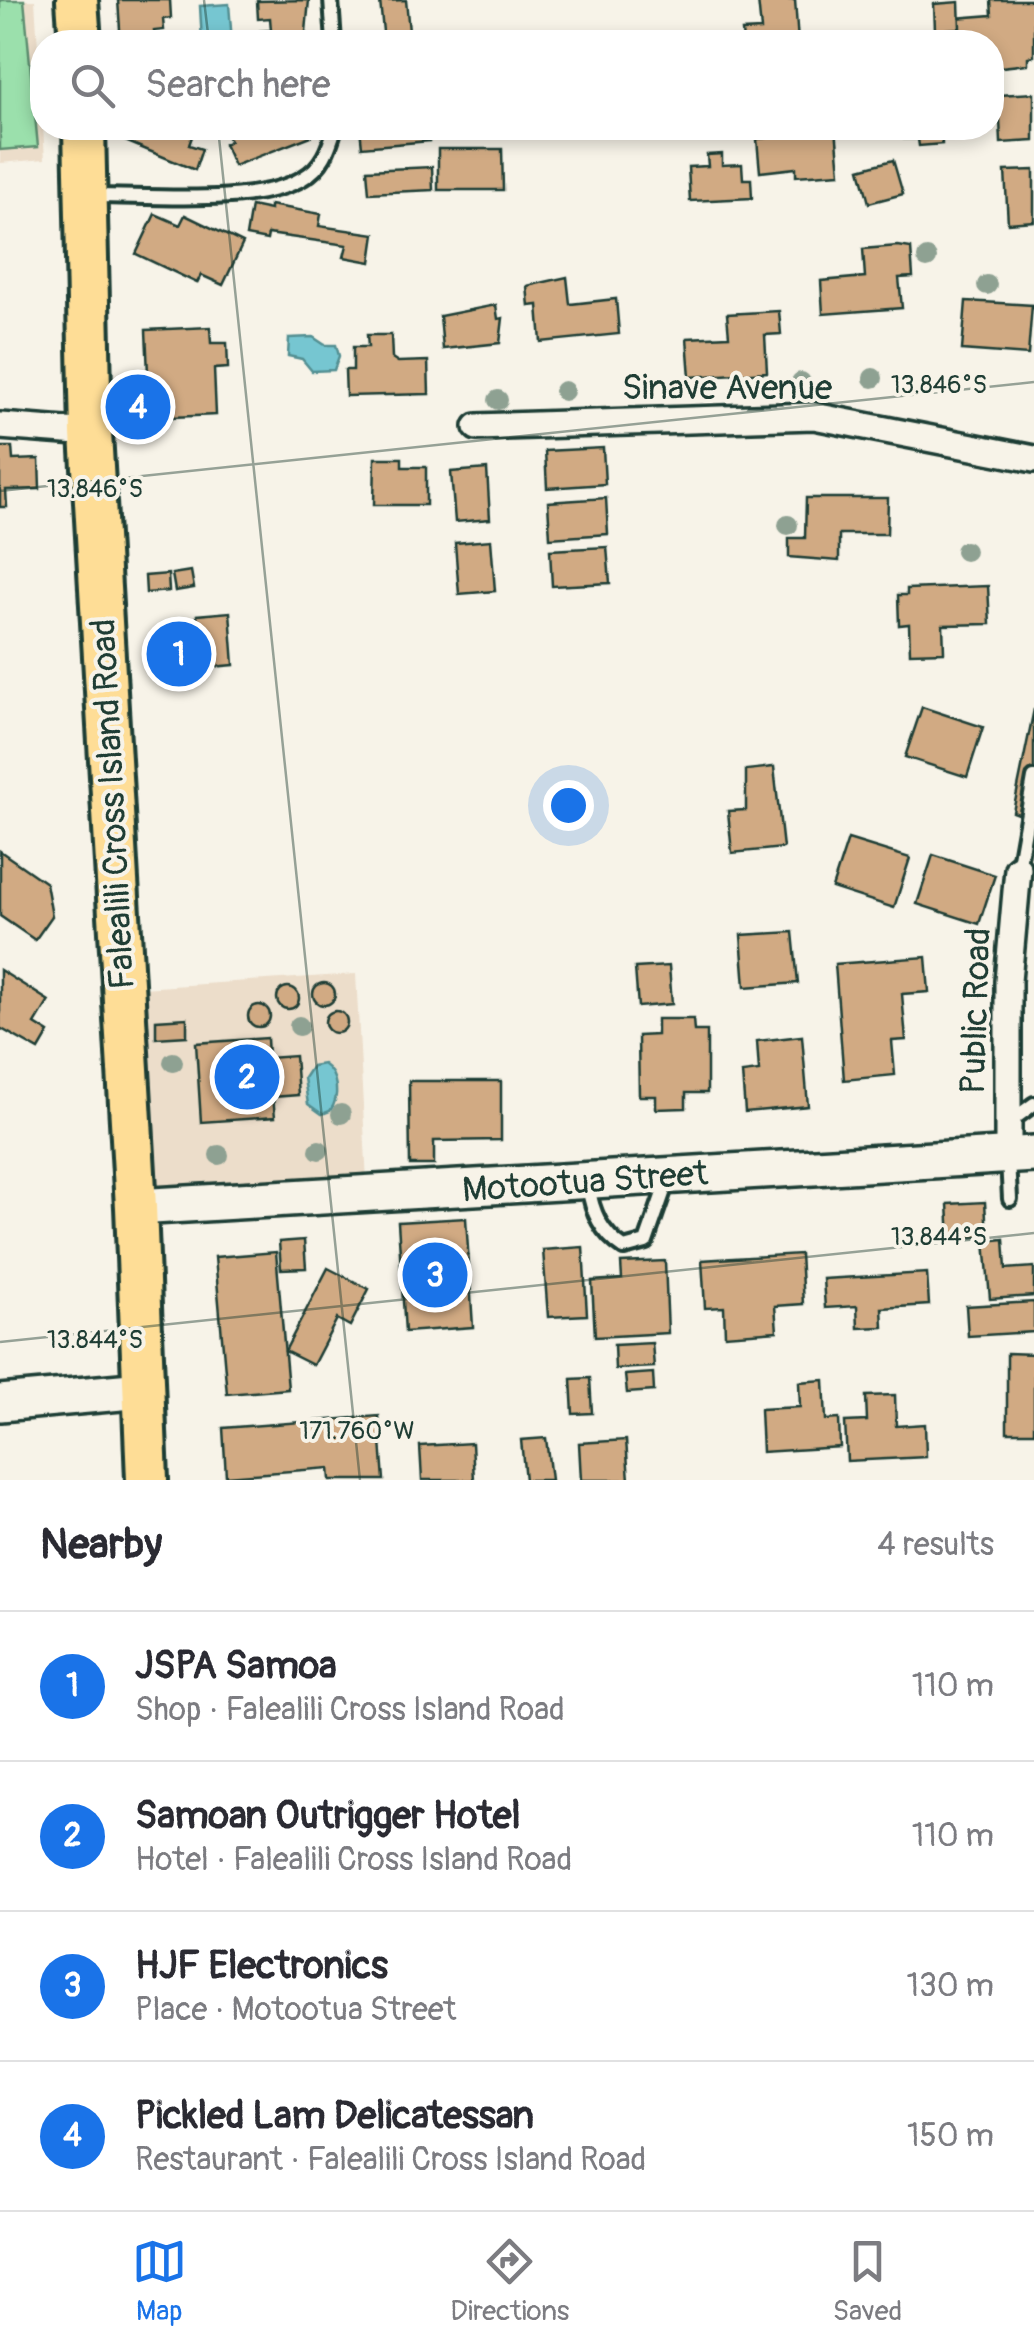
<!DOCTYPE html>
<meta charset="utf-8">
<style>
:root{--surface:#fff;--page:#f2f2f3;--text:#2b2b33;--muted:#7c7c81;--line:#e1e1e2;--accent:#1a73e8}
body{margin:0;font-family:Pangolin,sans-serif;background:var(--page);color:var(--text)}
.you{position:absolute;left:568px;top:805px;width:35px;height:35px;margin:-25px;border:8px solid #fff;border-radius:50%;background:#1a73e8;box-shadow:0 0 0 15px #1a73e833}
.badge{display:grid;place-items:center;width:65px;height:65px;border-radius:50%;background:var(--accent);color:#fff;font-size:32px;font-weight:700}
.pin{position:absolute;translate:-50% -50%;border:5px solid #fff;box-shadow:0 2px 10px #0006}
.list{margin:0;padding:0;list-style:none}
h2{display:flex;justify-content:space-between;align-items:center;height:130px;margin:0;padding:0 40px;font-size:42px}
h2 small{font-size:32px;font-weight:400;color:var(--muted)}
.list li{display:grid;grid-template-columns:65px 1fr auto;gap:30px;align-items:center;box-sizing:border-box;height:150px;padding:0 40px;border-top:2px solid var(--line)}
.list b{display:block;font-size:38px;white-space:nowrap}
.list p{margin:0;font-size:32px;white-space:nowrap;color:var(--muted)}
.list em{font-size:32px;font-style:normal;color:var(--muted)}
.icon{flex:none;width:55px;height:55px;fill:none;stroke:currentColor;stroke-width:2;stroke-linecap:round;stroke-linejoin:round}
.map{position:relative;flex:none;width:1034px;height:1480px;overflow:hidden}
.search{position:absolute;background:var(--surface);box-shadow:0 5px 15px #0003;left:30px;right:30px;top:30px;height:110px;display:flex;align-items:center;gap:25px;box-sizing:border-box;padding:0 35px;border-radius:40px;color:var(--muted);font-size:38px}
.sheet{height:730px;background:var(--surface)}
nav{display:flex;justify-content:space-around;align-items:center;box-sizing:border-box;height:140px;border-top:2px solid var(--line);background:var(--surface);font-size:28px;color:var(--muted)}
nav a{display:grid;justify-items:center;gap:5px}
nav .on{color:var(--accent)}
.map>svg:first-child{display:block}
.built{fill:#ecddca}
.green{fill:#9be0ac;stroke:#5d8e70;stroke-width:2.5}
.water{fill:#76c6d1;stroke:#538f92;stroke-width:2.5}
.building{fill:#d1aa83;stroke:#1f3d34;stroke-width:2.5}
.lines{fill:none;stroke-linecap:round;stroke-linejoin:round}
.lane-casing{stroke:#1f3d34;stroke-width:20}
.street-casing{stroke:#1f3d34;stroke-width:32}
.secondary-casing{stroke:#1f3d34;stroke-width:42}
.primary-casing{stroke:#1f3d34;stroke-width:48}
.lane{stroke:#f7f3e8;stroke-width:12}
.street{stroke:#f7f3e8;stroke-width:25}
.secondary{stroke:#f7f3e8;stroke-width:35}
.primary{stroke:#fedd96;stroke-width:40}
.tree{fill:#8ea192}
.ticks{fill:none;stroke:#1f3d34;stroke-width:2.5;stroke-opacity:0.45}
.labels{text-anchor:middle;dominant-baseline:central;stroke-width:8;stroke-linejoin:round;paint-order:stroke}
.street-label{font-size:35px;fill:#1f3d34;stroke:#f7f3e8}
.ticks-label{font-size:25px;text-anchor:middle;fill:#1f3d34;stroke:#f7f3e8;stroke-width:8;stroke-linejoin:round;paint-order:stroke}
</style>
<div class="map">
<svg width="1034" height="1480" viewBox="0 0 1034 1480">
<rect width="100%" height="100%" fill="#f7f3e8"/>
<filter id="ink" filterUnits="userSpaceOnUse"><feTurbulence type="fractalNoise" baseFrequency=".01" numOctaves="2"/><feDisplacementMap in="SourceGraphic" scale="20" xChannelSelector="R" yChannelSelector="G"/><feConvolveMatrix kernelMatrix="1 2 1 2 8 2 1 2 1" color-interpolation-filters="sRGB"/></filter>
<g filter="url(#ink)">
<g class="built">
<polygon points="0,0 35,0 45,159 0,163"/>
<polygon points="356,974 367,1182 151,1193 142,988"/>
</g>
<polygon class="green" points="0,0 24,0 38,147 0,150"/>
<g class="water">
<polygon points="229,4 232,42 202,42 200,6"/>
<polygon points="313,337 325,345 336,345 339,356 334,370 312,371 302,359 288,356 289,338"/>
<path d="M323 1064C338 1074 340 1097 330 1111L322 1114 308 1104 304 1078 312 1066Z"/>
</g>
<g class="building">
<polygon points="118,0 170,0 171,18 163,19 164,30 154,31 155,42 167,42 115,42 120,29"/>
<polygon points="309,0 305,42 253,42 261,42 260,31 271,30 270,18 258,19 257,1"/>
<polygon points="406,0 410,42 384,42 380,1"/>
<polygon points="758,0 795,0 798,42 743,42 742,31 761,30"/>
<polygon points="991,0 1034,0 1034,56 1028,57 1028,64 992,68 992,42 957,42 955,18 992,15"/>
<polygon points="959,2 960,28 935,30 934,4"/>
<polygon points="1034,93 1034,141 1001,143 999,95"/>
<polygon points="122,128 195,128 189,145 202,149 195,170 118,138"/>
<polygon points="223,128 307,128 311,136 234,166 224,144 230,141"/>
<polygon points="360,128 428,128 429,141 362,147"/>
<polygon points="464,128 511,128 511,131 465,134"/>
<polygon points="687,128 704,128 705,137 688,139"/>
<polygon points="766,128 836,128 840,173 796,176 796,168 760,172 757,139 767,138"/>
<polygon points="903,128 941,128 942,144 919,146 918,139 904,139"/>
<polygon points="438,149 502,149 503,190 438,190"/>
<polygon points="722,154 722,165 742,164 743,179 751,179 752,198 690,201 688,167 708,166 707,155"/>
<polygon points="893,160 903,194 869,203 860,169"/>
<polygon points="432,167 433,190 369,193 367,170"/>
<polygon points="1034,170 1034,221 1008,223 1005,171"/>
<polygon points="270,205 321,214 319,226 375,234 371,262 344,257 347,245 268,234 267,240 246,236 251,206 270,210"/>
<polygon points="155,214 180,225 185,215 243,243 223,285 201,275 197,283 136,254"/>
<polygon points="898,246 911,248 913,277 899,278 902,308 823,314 821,281 865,277 863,249"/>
<polygon points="567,277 570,304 616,299 619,334 541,342 538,305 529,306 527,286"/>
<polygon points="966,301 1032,305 1028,355 962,350"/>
<polygon points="496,305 498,319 503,318 500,343 443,349 440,316"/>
<polygon points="779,311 781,334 765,335 767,372 690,377 687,338 729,336 727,314"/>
<polygon points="210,327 211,343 227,343 228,368 214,369 216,415 150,418 146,330"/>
<polygon points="367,335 391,335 392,358 398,362 428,361 429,394 346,396 345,370 353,370 353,347 368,347"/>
<polygon points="0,447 12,447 13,460 39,459 40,489 6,490 7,507 0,507"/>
<polygon points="603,448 605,484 547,488 545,451"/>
<polygon points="375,458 402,458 402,467 426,467 426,505 374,505"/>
<polygon points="487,469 490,519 455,522 451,472"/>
<polygon points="606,498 608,534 550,538 548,502"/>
<polygon points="806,498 888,498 887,534 839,534 839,561 789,557 789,538 805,538"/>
<polygon points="491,540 495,591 459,594 455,543"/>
<polygon points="607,547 610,583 552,586 550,550"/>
<polygon points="191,571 194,588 175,591 172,574"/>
<polygon points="168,574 169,591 146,593 145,576"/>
<polygon points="988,586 990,624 943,625 944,652 910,653 909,624 899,625 898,595 907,595 907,589"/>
<polygon points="230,612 234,665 201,668 193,636 199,636 197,615"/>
<polygon points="922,707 983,727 967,777 905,757"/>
<polygon points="1034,709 1034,820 1013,812"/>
<polygon points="774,767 783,848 732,853 728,811 746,810 746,770"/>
<polygon points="848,839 910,858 894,908 832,888"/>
<polygon points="0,851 46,883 52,916 35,940 0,916"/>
<polygon points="933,855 995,875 979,924 917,904"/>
<polygon points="793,932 798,983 745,987 741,935"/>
<polygon points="926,957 929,992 902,994 906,1040 892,1041 895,1075 844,1080 835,964"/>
<polygon points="669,966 672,1004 638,1007 635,968"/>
<polygon points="0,970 49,1001 35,1024 49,1033 39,1050 0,1028"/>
<circle cx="324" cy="994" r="11"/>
<circle cx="288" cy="998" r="11"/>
<circle cx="259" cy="1016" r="11"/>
<circle cx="336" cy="1022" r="11"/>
<polygon points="187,1018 187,1036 156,1038 156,1020"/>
<polygon points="657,1019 693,1019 694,1031 707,1031 707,1093 686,1093 686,1108 656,1109 656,1096 639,1096 638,1036 657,1035"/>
<polygon points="802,1036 808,1106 745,1112 742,1073 759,1071 757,1041"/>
<polygon points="267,1038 268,1058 295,1056 298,1095 273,1097 275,1117 201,1122 196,1043"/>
<polygon points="409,1081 501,1081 501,1140 434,1141 434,1165 410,1165"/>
<polygon points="985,1202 987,1236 950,1239 948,1204"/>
<polygon points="466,1218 473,1327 405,1332 398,1222"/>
<polygon points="1004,1239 1006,1269 1034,1267 1034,1296 990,1299 985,1241"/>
<polygon points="304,1240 306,1268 281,1269 279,1242"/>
<polygon points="583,1247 587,1315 548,1317 543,1250"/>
<polygon points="276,1252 288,1389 227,1394 215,1257"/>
<polygon points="800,1254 803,1304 775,1306 777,1331 725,1335 724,1307 705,1308 702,1260"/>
<polygon points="665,1261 668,1333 595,1337 592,1281 622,1279 621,1263"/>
<polygon points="328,1268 369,1289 350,1326 337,1319 313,1365 285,1351"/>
<polygon points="927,1273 929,1305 882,1308 883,1327 858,1328 857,1306 825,1308 823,1279"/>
<polygon points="1034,1302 1034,1332 968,1336 966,1306"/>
<polygon points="652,1343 654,1367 615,1369 614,1345"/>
<polygon points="1007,1353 1034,1354 1034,1432 1007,1432"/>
<polygon points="653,1373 654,1391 627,1393 625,1375"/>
<polygon points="590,1378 592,1413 573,1414 571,1379"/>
<polygon points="824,1380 826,1420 839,1419 840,1447 762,1452 760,1409 800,1407 799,1382"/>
<polygon points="895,1395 896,1426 925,1424 926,1457 847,1461 845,1422 867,1421 866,1396"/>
<polygon points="379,1416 384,1480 330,1480 329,1468 226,1476 223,1428"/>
<polygon points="546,1438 551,1480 525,1480 521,1440"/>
<polygon points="626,1440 629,1480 581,1480 579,1443"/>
<polygon points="472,1443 474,1480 422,1480 420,1446"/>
</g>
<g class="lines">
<defs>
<g id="lane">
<polyline points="331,0 334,42"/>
<path d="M88 196C145 195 255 207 303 178 323 167 329 148 335 128"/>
<polyline points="1018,869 1034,778"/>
<polyline points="1008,1123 1034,1104"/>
<polyline points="1008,1159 1010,1199"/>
<path d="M588 1185C592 1212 601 1233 624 1248L646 1242 668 1179"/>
</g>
<g id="street">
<polyline points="0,426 91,433"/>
<polyline points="477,427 814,416 1034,459"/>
<polyline points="1008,1156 1008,981 1018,869"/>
</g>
<g id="secondary">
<polyline points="136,1207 1034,1154"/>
<polyline points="0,1403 143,1390"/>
</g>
<g id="primary">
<polyline points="77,0 80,42"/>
<polyline points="84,128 91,433 136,1207 147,1480"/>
</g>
</defs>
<use href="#lane" class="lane-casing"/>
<use href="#street" class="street-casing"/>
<use href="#secondary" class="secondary-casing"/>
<use href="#primary" class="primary-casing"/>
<use href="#lane" class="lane"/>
<use href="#street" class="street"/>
<use href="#secondary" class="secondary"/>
<use href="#primary" class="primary"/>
</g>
<g class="tree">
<circle cx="927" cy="258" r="10"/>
<circle cx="987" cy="285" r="10"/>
<circle cx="873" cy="378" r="10"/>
<circle cx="801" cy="382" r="10"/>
<circle cx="564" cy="391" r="10"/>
<circle cx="498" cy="400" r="10"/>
<circle cx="788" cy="525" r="10"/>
<circle cx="965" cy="551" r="10"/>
<circle cx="299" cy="1026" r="10"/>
<circle cx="173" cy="1062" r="10"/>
<circle cx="341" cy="1114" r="10"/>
<circle cx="319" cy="1150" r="10"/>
<circle cx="219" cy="1155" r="10"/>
</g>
</g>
<path class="ticks" d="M204 0 209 42M218 128 360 1480M0 491 1034 382M0 1342 1034 1233"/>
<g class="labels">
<g class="street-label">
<text x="727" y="388">Sinave Avenue</text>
<text transform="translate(113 804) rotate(-93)">Falealili Cross Island Road</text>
<text transform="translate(976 1011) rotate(-88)">Public Road</text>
<text transform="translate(585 1182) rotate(-4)">Motootua Street</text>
</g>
</g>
<g class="ticks-label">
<text x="939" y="393">13.846°S</text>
<text x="95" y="497">13.846°S</text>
<text x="939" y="1245">13.844°S</text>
<text x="95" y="1348">13.844°S</text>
<text x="357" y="1439">171.760°W</text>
</g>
</svg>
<div class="you"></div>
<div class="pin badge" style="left:179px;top:654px">1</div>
<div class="pin badge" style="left:247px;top:1077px">2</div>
<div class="pin badge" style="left:435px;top:1275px">3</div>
<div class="pin badge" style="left:138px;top:407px">4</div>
<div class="search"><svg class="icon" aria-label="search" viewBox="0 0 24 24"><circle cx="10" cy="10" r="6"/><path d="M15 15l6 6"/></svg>Search here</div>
</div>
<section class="sheet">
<h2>Nearby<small>4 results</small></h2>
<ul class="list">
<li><span class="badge">1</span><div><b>JSPA Samoa</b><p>Shop · Falealili Cross Island Road</p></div><em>110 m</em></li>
<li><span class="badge">2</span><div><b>Samoan Outrigger Hotel</b><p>Hotel · Falealili Cross Island Road</p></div><em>110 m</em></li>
<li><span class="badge">3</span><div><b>HJF Electronics</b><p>Place · Motootua Street</p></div><em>130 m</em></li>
<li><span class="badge">4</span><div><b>Pickled Lam Delicatessan</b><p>Restaurant · Falealili Cross Island Road</p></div><em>150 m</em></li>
</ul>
</section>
<nav>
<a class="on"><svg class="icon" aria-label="map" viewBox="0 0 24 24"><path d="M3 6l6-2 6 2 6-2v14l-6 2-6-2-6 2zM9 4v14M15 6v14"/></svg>Map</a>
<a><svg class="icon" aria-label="directions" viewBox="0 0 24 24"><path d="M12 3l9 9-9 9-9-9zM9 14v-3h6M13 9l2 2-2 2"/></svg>Directions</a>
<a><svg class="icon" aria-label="saved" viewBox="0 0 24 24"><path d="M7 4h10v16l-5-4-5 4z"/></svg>Saved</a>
</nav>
